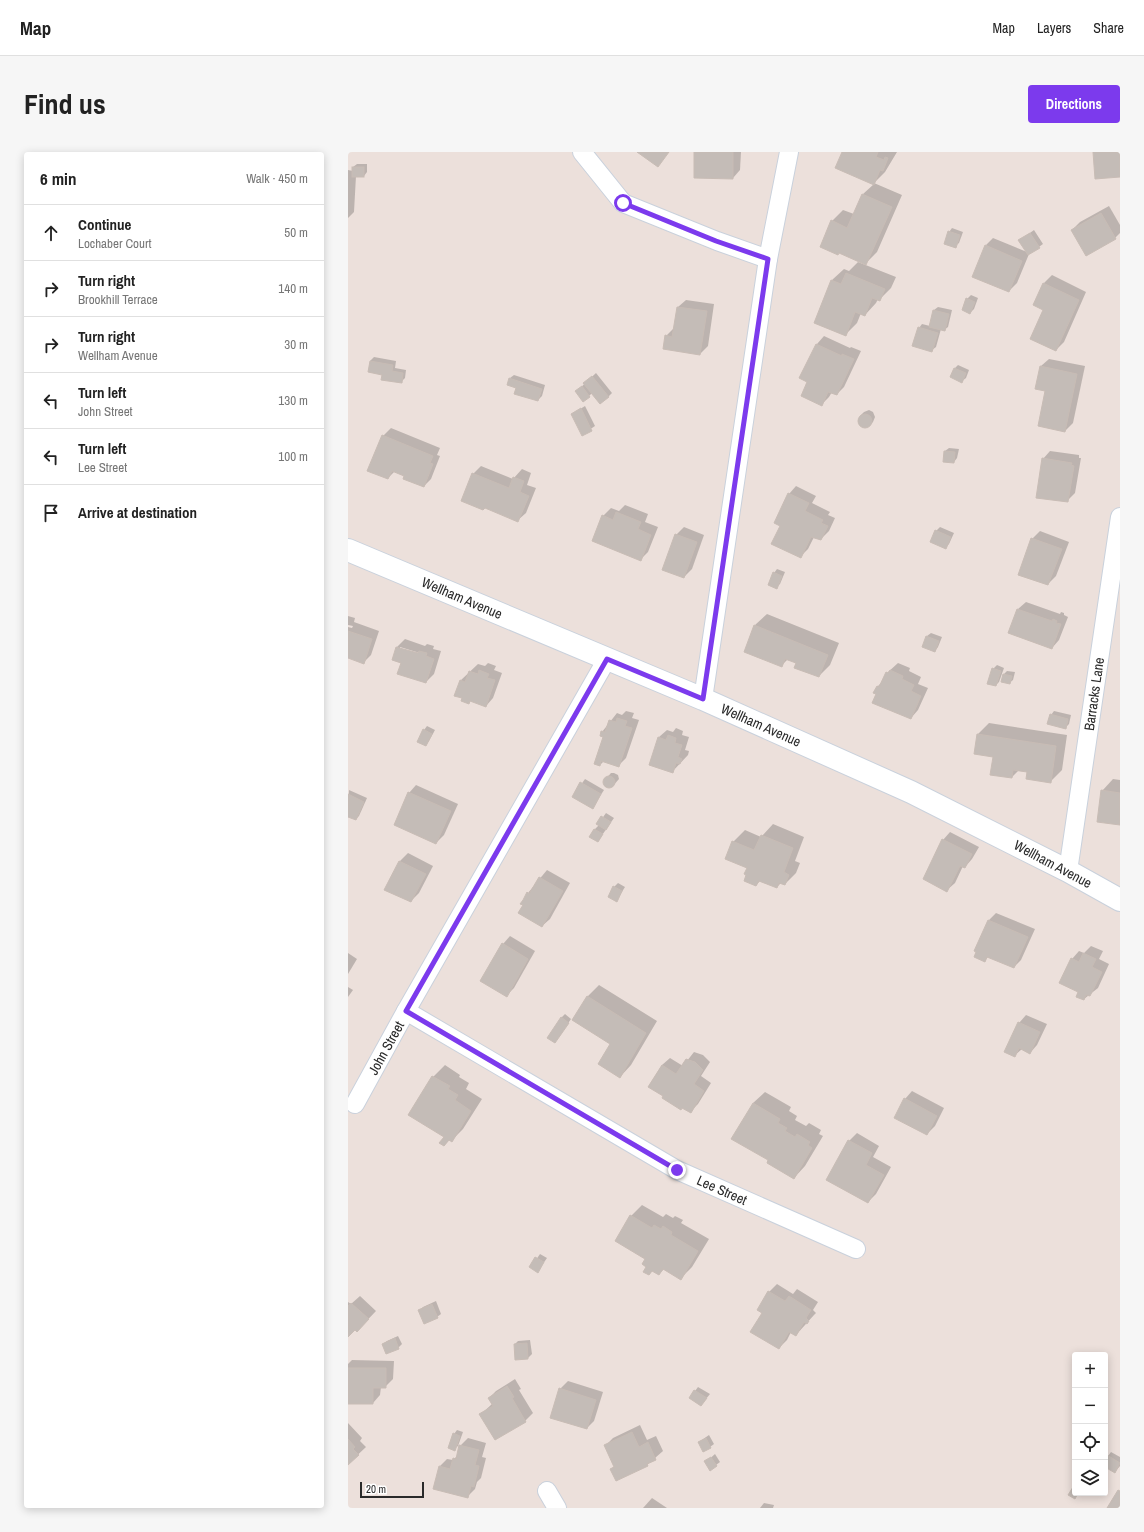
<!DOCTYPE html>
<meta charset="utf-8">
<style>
:root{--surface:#fff;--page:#f6f6f6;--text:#222;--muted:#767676;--line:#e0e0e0;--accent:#7c3aed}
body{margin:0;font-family:"Archivo Narrow",sans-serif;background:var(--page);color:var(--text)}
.controls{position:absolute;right:12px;bottom:12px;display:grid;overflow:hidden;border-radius:4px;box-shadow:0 2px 10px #0003}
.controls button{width:36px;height:36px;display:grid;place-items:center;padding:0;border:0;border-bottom:1px solid var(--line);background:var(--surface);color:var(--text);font:20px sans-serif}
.scale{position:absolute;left:12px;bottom:10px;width:64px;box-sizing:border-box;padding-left:4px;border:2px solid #2a2a2a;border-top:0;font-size:11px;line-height:14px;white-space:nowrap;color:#2a2a2a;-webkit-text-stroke:3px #fff;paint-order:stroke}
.stop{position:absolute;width:12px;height:12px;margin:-9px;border:3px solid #7c3aed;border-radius:50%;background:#fff}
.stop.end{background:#7c3aed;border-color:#fff;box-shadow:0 1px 4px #0008}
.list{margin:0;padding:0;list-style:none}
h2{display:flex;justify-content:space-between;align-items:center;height:52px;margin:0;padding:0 16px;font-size:17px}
h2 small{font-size:13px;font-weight:400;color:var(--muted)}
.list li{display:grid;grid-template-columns:26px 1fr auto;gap:12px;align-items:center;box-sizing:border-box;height:56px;padding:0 16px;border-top:1px solid var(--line)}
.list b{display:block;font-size:15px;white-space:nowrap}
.list p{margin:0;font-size:13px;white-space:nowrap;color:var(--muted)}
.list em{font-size:13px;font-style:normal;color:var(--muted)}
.icon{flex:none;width:22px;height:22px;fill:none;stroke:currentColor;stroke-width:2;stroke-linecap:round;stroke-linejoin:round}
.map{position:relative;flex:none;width:772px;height:1356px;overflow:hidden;border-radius:4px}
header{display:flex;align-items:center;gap:24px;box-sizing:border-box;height:56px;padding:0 20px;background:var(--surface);border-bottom:1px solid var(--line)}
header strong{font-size:19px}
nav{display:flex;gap:22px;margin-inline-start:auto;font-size:14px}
.intro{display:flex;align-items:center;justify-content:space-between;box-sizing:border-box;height:96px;padding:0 24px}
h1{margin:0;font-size:28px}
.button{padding:10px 18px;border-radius:4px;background:var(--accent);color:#fff;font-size:14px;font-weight:700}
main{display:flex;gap:24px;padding:0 24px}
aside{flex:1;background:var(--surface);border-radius:4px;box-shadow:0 2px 10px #0003}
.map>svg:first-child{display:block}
.shadow{fill:#0003;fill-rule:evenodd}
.building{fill:#c4bcb7;stroke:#c8bcb5}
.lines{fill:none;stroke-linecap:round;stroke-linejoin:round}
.street-casing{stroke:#c9d1dc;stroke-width:20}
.secondary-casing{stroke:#c9d1dc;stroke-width:24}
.street{stroke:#fff;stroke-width:18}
.secondary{stroke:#fff;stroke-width:22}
.route{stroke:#7c3aed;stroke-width:5}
.labels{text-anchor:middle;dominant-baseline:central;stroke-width:3.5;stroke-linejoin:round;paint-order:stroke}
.street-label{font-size:14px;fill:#2a2a2a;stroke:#fff}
</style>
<header>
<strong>Map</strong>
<nav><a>Map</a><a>Layers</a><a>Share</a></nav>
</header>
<div class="intro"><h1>Find us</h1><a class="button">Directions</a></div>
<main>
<aside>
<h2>6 min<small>Walk · 450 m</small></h2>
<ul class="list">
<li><svg class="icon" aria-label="ahead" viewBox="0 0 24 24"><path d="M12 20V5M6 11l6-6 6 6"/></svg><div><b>Continue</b><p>Lochaber Court</p></div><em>50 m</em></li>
<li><svg class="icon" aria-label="right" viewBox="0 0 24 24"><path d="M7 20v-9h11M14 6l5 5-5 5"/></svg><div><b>Turn right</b><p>Brookhill Terrace</p></div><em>140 m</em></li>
<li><svg class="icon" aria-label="right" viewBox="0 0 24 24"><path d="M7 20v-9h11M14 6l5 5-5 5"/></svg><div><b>Turn right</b><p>Wellham Avenue</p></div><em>30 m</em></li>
<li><svg class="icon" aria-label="left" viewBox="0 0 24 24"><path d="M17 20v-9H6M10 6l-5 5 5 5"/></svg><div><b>Turn left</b><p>John Street</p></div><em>130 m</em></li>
<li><svg class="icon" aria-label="left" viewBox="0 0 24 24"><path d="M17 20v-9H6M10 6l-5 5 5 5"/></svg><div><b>Turn left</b><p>Lee Street</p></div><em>100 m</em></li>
<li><svg class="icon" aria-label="arrive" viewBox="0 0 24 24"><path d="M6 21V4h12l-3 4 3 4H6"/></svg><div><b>Arrive at destination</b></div></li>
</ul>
</aside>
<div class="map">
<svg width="772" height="1356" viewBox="0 0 772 1356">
<rect width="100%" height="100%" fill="#ece0db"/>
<g class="shadow">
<polygon points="347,0 393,0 392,18 385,26"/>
<polygon points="495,0 549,0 537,20 526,31 554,43 529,100 518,111 484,69 495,58 506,62 515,42 526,32"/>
<polygon points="9,12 19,12 19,20 16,24 8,24 6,60 0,66 0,18 5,19 5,15"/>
<polygon points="761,54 772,73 772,81 767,86 724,78 732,70"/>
<polygon points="604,76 615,80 611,91 607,94 601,80"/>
<polygon points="686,78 695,92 681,102 669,131 661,139 638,93 645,86 679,100 672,88"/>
<polygon points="510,110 548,125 543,136 532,147 530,147 528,151 517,163 513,161 509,171 497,183 467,171 484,128 496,117 501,119"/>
<polygon points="704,123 738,140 716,190 708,198 697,157 686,152 696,131"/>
<polygon points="623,143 630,146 626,157 622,161 619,147"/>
<polygon points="338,148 366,152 360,194 352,202 318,184 326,176 330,155"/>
<polygon points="590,155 604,158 600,175 596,178 593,177 588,195 584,198 571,176 574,172 582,174 586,158"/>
<polygon points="476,184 502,196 503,195 513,199 496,235 489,242 484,240 481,245 474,252 461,229 452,225 469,192"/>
<polygon points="26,205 48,209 47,216 58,218 57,226 53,230 36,222 21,220 22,209"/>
<polygon points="701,207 737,214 725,271 717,279 698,239 693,214"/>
<polygon points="610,213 621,218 618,226 614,229 606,217"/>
<polygon points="248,221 264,241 260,245 244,241 241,244 229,239"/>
<polygon points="166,223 197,233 194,244 190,248 169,235 162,226"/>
<polygon points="237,254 247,274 235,282 224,262"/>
<polygon points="521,258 525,260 527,265 525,270 521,274 516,275 512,273 510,269 512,264 516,260"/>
<polygon points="43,276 92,296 89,303 92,304 83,327 76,334 58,324 47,319 40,326 35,284"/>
<polygon points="601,296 611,297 609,306 606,310 597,299"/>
<polygon points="702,299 731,303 731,306 733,306 727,341 719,349 695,307"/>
<polygon points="133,314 165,327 174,317 183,321 179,333 188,336 178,361 170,368 125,322"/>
<polygon points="448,334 468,344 464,351 482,360 480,363 487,366 481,379 473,387 466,385 460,397 452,405 433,374 441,342"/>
<polygon points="277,353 300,362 297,370 310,375 300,400 292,408 255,364 263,356 271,359"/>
<polygon points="336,375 356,383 344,417 336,425 328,383"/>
<polygon points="592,375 606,381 601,392 597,396 588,379"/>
<polygon points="692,379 721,390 708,424 700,432 684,387"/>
<polygon points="429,417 437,420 432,432 428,435 426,421"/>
<polygon points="678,450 712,462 713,460 716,461 716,463 720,465 711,488 704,496 670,457"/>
<polygon points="419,462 491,491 482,513 471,524 449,511 440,507 434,513 397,499 407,473"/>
<polygon points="0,464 7,466 6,470 31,479 23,503 15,511 0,505 0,475 4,476 5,474 0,473"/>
<polygon points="583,481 594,485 590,495 587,499 579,484"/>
<path d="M57 487 77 494 79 492 86 494 85 497 93 499 86 522 78 530 54 511 45 508 49 495ZM52 495 75 502V504L52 497Z"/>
<polygon points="140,511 148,514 146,518 154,521 145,546 138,554 123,548 121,550 112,529 130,512 137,514"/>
<polygon points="550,511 562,516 561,519 573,525 570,532 580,536 570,558 563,566 530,542 529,535 535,529 539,521"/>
<polygon points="649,513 656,516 651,530 648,533 645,517"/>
<polygon points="659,519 667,520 665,528 661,531 656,522"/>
<polygon points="278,559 286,561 284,566 291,568 278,606 270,614 256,609 252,613 256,585 254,580 269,561 274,563"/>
<polygon points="706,559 723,563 721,572 718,575 703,563"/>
<polygon points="641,571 719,583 714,618 702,630 680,619 671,618 664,625 630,582"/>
<polygon points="79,574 87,578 81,589 78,593 76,578"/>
<polygon points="328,576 335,579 334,583 341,585 337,598 341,599 340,603 324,620 302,612 311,585 319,578 325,580"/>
<polygon points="263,621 266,621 270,623 271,627 264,635 260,635 256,633 256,629"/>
<polygon points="237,627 256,638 245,655 225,644"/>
<polygon points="765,627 772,628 772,671 754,639"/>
<polygon points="68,633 110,652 96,683 88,691 61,641"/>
<polygon points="1,638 19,646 11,664 8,667 0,663"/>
<polygon points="258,661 266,666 250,689 246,678 251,673 250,672"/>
<polygon points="425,672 456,685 447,709 452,711 448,721 437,732 433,731 429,735 412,729 408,733 385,690 397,678 413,685"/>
<polygon points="602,680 631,695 624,707 617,715 615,714 607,731 599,738 595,688"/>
<polygon points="60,701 85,714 71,741 63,749 38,737 52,709"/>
<polygon points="199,718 222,731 202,767 194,774 176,752 180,741"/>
<polygon points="270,731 277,735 269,748 266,735"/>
<polygon points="648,761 687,777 673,808 666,815 641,804 636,809 641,768"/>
<polygon points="162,784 187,799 166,836 158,844 155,792"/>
<polygon points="743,794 755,799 751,807 761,812 750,836 736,847 731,839 724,807 731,799 736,801"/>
<polygon points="0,801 9,807 0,822"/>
<polygon points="251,833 309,869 283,913 272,925 263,892 239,845"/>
<polygon points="0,835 5,838 0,845"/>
<polygon points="217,862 223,867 207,890 213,866"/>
<polygon points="678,863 699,872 689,893 682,901 674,897 666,904 671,871"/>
<polygon points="346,900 355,903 362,910 353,924 363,931 350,952 342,960 301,934 314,913 322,906 335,914"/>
<polygon points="97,913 112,923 111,925 121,931 118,937 134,947 115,977 104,988 102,987 96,993 97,984 62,963 85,925"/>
<polygon points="564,939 596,956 587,974 579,982 557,947"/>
<polygon points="417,940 443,955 441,959 449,964 447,968 458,974 461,971 473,978 471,982 475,984 457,1014 446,1026 422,1008 405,951"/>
<polygon points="509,981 531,994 525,1005 543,1015 528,1042 520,1050 501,989"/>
<polygon points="294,1053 315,1065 318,1062 325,1066 327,1064 335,1068 333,1071 361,1087 344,1115 333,1126 316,1117 311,1122 305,1118 301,1122 298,1106 283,1064"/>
<polygon points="192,1102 199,1106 190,1119 183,1115"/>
<polygon points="429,1132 445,1142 449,1137 470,1150 465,1158 468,1161 466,1163 448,1183 443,1180 439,1188 431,1196 415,1161 410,1158 421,1140"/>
<polygon points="12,1144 28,1159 9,1179 7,1177 0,1183 0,1150 3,1152"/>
<polygon points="88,1149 93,1162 89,1165 71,1159 75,1155"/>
<polygon points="50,1184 54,1192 50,1196 35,1192 39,1189"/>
<polygon points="182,1188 184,1202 180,1206 168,1207 167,1192 170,1189"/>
<polygon points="4,1208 46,1209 45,1227 37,1235 33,1235 32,1243 25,1251 0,1251 0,1212"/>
<polygon points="167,1227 173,1237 171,1238 185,1261 177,1269 132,1263 144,1252 141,1246 148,1239"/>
<polygon points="220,1229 255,1240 246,1269 239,1276 212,1237"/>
<polygon points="350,1235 362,1242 353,1253 347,1239"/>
<polygon points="0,1271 14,1286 12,1289 18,1295 0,1312"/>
<polygon points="292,1273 299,1288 308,1284 315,1299 299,1313 263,1317 267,1314 258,1293 265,1286"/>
<polygon points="109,1278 115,1280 110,1294 106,1297 106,1282"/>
<polygon points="361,1283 366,1292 362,1295 351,1290"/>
<polygon points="120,1286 138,1291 134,1305 138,1306 133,1326 129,1330 127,1337 119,1345 92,1314 99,1307 105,1308 110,1303 112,1294"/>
<polygon points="763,1300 772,1305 772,1314 767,1320 757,1313 757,1308"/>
<polygon points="367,1302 372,1310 368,1313 358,1310"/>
<polygon points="304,1346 319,1356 295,1356"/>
<polygon points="416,1351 426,1353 425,1356 412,1356"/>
</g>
<g class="building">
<polygon points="289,0 321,0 310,15"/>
<polygon points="346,0 385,0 385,27 346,26"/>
<polygon points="494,0 530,0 528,5 536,8 537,5 540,6 535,19 532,18 526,33 487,16"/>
<polygon points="745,0 772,0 772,25 747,27"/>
<rect x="4" y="15" width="12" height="10"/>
<polygon points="514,42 544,55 518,113 491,101 490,103 472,95 483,68 499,76"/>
<polygon points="753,61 768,87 738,104 723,78"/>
<polygon points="600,79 612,83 608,96 596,92"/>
<polygon points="682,81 692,96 680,103 670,88"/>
<polygon points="637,93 674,109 661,140 624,125"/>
<polygon points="498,121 537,137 532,149 524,146 517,164 507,160 498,184 466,171 483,128 493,132"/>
<polygon points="695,131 731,148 708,199 682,187 695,158 685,153"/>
<polygon points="618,146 627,150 622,162 614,158"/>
<polygon points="329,155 359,159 352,203 315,197 317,183 324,185"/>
<polygon points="585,158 601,162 597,179 581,175"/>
<polygon points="570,175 590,181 584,200 564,194"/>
<polygon points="468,192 494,204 494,202 506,207 489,243 480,240 474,254 453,244 459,230 451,226"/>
<polygon points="22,209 45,213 44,219 55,221 54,231 33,228 34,223 20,220"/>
<polygon points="692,214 729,222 717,280 690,274 697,239 687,237"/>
<polygon points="606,216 618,221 614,231 602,225"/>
<polygon points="244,224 261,245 252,252 235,231"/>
<polygon points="161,226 194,237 190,249 166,242 168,236 159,233"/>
<polygon points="234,234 242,245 235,250 227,239"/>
<polygon points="233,256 244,279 234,284 223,262"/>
<circle cx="517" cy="269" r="7"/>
<polygon points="34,283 85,304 82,311 85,312 76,335 55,327 56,324 44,319 40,327 19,319"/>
<polygon points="596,299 607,300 606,311 595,310"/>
<polygon points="694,306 724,311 723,313 726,314 720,350 688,346"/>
<polygon points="124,321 161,336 165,325 176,329 172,340 181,344 170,370 137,356 135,358 113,349"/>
<polygon points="440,341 461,351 457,359 475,368 473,371 480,374 473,388 463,385 453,406 423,392 432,374 426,371"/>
<polygon points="268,360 293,370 290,377 303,383 293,409 244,389 254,363 265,368"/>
<polygon points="587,378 603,385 598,397 582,390"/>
<polygon points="327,382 349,390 336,426 314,418"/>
<polygon points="683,386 714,397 700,433 670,423"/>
<polygon points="425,420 434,424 429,437 420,433"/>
<polygon points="669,457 704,469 705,467 709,469 708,471 713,472 704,497 660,481"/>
<polygon points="406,473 480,503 471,525 446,516 448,511 437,507 434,515 396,500"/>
<polygon points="0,479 24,487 16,512 0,506"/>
<polygon points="578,484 591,489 587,500 574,495"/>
<polygon points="48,495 70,501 71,499 79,501 78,504 86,507 78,531 49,522 53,511 44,508"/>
<polygon points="644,516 653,519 648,534 639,532"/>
<polygon points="131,518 141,522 139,526 147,528 138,555 122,549 121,552 113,549 114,546 106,544 112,528 117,530 121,519 130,522"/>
<polygon points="542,518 555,524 554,527 566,533 563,539 573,544 563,567 524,551 528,542 525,541 529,534 531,535 538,520 540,521"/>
<polygon points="655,522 664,524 662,532 653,530"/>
<polygon points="702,562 720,567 718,577 699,572"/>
<polygon points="269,566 279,569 277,574 284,576 271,615 253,609 252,614 246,612 255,585 252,584 253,579 257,580 261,568 268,570"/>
<polygon points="75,577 84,582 78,594 69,590"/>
<polygon points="629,582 708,594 703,631 678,627 679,620 665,618 664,626 642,623 645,605 626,602"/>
<polygon points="320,583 328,586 327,591 334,593 330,605 334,607 332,612 328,611 325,621 301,613 310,585 318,588"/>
<circle cx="261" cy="630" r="6"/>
<polygon points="232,630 253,642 245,657 224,645"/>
<polygon points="753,638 772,641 772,673 749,670"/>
<polygon points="60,640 103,659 88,692 46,673"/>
<polygon points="0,642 16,650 8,668 0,665"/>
<polygon points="253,664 263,670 258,678 248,672"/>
<polygon points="246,677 255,682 250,690 241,685"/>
<polygon points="413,683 445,696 436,720 441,723 437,733 431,731 429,736 411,729 408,734 396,729 398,723 396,722 399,716 377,707 384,689 406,698"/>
<polygon points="594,687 624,702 617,716 612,714 599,740 575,727"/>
<polygon points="51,709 78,722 63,750 36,738"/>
<polygon points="191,725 215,739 194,775 170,761 175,753 172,752 175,748 179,740 181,742"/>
<polygon points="265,734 274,739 269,750 260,745"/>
<polygon points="640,768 680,785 666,816 639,805 637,810 626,805 628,800 626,799"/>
<polygon points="154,791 180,807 159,845 132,829"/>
<polygon points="735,801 748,807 744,815 754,820 742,844 738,843 736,848 728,845 730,840 711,831 723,806 731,810"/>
<polygon points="239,844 298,881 272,926 250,912 262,892 224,868"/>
<polygon points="213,865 221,871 207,891 199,886"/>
<polygon points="670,870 692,880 682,902 671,896 667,905 656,900"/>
<polygon points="338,907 347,910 355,918 346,932 356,939 343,961 334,956 333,958 314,946 315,944 300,935 314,913 328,922"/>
<polygon points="84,924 102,934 100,937 110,943 107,948 123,959 104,990 101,988 96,994 91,991 96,985 60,963"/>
<polygon points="556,946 589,964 579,983 546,966"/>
<polygon points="405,951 432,967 430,971 439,976 437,979 447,985 449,982 462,990 460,993 464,996 446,1027 419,1011 420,1008 383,987"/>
<polygon points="500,988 524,1001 518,1013 536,1023 520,1051 478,1028"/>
<polygon points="282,1063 304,1076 306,1073 313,1077 315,1074 324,1080 323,1083 350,1099 333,1128 315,1117 311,1123 304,1119 301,1123 295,1120 298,1115 294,1112 297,1107 267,1089"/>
<polygon points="187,1105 196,1110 190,1121 181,1115"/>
<polygon points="420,1139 437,1149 441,1144 463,1158 458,1166 461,1169 459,1172 456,1170 448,1184 441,1180 431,1197 402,1180 414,1161 409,1158"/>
<polygon points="3,1151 21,1167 9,1180 7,1178 0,1185 0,1154"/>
<polygon points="84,1152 90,1166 76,1172 70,1158"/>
<polygon points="47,1186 51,1197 38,1202 34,1192"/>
<polygon points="179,1191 180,1207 167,1208 166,1192"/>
<polygon points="0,1216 38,1216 38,1236 25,1236 25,1252 0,1252"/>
<polygon points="159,1234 166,1245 164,1246 178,1270 147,1288 131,1262 145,1254 140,1246"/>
<polygon points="211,1236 248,1248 239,1277 202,1266"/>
<polygon points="346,1238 359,1246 353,1254 341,1246"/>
<polygon points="284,1280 291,1295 300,1290 308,1308 299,1312 300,1314 268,1329 262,1317 266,1315 256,1293"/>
<polygon points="105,1281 112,1284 107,1299 100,1296"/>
<polygon points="358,1286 363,1296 355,1300 350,1290"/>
<polygon points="0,1287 7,1295 5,1297 11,1303 0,1313"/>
<polygon points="111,1293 131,1298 127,1313 131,1314 126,1335 123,1334 120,1346 85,1337 91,1314 102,1317 105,1306 108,1307"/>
<polygon points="759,1303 772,1311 767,1321 757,1315 757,1306"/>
<polygon points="363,1305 369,1314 362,1319 356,1309"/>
<polygon points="725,1335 727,1336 727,1341 730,1341 727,1347 720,1343"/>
<polygon points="770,1338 772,1339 772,1356 759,1356"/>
</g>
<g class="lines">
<defs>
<g id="street">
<polyline points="234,0 275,51 369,89 420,107"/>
<polyline points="355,547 420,107 441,0"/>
<polyline points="720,719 772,365"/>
<polyline points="58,859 329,1018 508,1097"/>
<polyline points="7,952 58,859 259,507"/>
<polyline points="199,1339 209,1356"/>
</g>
<polyline id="secondary" points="0,398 355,547 563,640 720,719 772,748"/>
</defs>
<use href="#street" class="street-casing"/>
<use href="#secondary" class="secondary-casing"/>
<use href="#street" class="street"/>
<use href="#secondary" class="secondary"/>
</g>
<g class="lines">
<polyline class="route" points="275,51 368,89 420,107 355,547 259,507 58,859 329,1018"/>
</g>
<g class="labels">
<g class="street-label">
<text transform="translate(114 446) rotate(23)">Wellham Avenue</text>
<text transform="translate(746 542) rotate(-82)">Barracks Lane</text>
<text transform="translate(413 573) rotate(24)">Wellham Avenue</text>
<text transform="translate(705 712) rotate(28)">Wellham Avenue</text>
<text transform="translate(38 896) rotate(-61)">John Street</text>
<text transform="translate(374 1038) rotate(24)">Lee Street</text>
</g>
</g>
</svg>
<div class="controls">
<button>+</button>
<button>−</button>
<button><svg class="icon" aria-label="locate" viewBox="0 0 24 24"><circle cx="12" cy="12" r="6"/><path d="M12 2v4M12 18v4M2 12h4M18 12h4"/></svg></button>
<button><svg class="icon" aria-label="layers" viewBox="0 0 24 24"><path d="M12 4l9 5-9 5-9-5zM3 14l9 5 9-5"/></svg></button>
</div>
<div class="scale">20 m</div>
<div class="stop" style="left:275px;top:51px"></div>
<div class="stop end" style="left:329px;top:1018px"></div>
</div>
</main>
